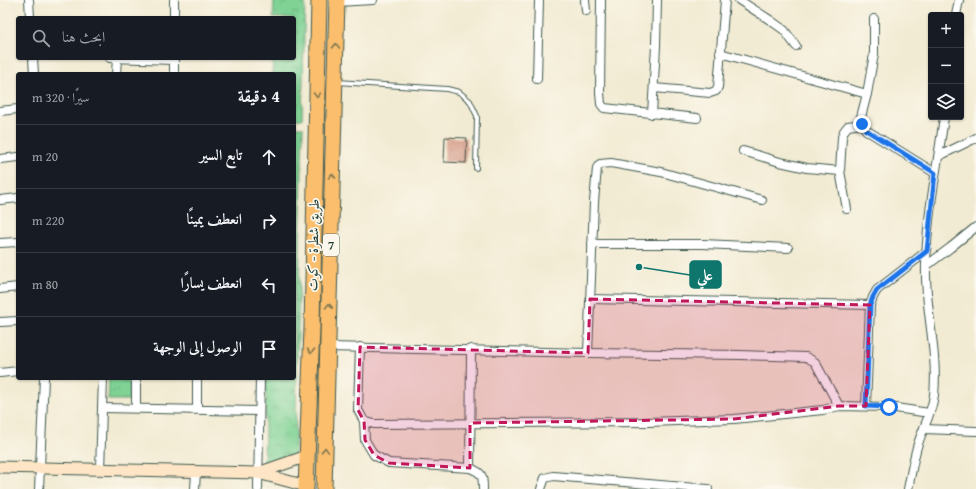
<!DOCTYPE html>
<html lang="ar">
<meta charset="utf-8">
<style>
:root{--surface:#171b24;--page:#242831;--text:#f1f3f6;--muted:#9ea1a6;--line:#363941}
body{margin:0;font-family:"Gentium Book Plus",Amiri,serif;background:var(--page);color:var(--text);direction:rtl}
.controls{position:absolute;right:12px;top:12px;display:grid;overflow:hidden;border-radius:4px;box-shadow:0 1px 3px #0004}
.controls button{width:36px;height:36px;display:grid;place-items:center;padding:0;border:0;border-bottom:1px solid var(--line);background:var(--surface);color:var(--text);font:20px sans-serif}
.stop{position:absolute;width:12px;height:12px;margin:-9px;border:3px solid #1a73e8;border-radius:50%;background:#fff}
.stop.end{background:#1a73e8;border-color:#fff;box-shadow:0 1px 4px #0008}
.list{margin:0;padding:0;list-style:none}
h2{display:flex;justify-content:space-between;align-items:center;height:52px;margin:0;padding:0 16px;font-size:17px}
h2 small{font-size:13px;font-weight:400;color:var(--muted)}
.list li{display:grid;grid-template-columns:26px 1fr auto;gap:12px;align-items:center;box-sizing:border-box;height:64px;padding:0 16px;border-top:1px solid var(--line)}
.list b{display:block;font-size:15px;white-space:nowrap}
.list em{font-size:13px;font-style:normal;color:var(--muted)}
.icon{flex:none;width:22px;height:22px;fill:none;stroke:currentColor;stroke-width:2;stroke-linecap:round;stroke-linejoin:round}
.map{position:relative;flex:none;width:976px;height:489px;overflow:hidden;direction:ltr}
.search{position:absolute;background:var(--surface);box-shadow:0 1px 3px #0004;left:16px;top:16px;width:280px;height:44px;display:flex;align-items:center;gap:10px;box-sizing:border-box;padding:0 14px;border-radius:4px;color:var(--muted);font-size:15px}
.panel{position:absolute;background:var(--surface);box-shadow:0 1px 3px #0004;left:16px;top:72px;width:280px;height:308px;border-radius:4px;direction:rtl}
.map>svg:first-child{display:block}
.park{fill:url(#park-crowns);stroke:#4f8864}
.building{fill:url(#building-back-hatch)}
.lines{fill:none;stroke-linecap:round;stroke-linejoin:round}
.lane-casing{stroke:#3f574c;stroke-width:6}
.street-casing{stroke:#3f574c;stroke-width:10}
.secondary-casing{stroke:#3f574c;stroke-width:13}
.highway-casing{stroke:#3f574c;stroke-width:17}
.lane{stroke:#fff;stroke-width:4}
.street{stroke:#fff;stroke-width:8}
.secondary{stroke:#fde5c5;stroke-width:11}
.highway{stroke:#fabe6d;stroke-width:15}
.oneway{stroke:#82774e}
.route{stroke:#1a73e8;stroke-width:5}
.marked{fill:#c2185b;fill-opacity:0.2;stroke:#c2185b;stroke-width:3;stroke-dasharray:8 5;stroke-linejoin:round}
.labels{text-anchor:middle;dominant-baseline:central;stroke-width:3.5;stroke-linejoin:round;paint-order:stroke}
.shield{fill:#fbf7ec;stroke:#61756b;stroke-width:1}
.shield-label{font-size:13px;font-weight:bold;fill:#1f3d34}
.street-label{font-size:14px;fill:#1f3d34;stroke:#fbf7ec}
.leader{fill:none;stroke:#0f766e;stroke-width:1.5}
.callout-dot{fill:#0f766e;stroke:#fbf7ec;stroke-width:1.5}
.callout{fill:#0f766e;stroke:#0f766e;stroke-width:1.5}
.callout-label{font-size:15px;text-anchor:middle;font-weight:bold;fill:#fff}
</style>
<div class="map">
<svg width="976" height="489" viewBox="0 0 976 489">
<defs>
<pattern id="park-crowns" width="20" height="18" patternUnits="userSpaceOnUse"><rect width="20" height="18" fill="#7fd294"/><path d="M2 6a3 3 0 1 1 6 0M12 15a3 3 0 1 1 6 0" fill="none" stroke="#67ac7a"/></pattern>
<pattern id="building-back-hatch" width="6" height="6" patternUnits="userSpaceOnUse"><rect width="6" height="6" fill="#dfa895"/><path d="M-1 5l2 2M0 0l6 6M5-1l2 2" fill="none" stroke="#b48a7a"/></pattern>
</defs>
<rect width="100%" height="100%" fill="#fbf7ec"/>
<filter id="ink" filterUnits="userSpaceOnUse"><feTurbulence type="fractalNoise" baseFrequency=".025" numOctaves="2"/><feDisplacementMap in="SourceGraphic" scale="8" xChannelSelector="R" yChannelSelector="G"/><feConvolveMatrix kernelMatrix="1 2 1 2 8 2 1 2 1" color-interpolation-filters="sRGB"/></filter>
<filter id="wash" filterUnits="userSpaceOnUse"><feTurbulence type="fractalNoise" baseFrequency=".012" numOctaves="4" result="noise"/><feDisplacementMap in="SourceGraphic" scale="16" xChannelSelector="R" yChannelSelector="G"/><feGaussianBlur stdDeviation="0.9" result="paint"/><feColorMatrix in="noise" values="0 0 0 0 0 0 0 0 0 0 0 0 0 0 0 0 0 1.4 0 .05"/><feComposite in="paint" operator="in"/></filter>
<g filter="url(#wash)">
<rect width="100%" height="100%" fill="#f2ebd3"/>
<g class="park">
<polygon points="274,0 305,0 302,119 294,119 294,74 272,74 273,58 294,58 294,18 273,18"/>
<polygon points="294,127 303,127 295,454 291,460 264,465 266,378 294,378"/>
<polygon points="109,378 130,378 130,400 108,400"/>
</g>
<g id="blocks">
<polygon class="building" points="445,137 467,138 466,163 444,162"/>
</g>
</g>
<g filter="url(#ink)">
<use href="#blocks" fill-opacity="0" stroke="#3f574c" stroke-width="1"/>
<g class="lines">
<defs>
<polyline id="lane" points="337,82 447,89 459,92 470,101 477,116 476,168"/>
<g id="street">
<polyline points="29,0 30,18"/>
<polyline points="174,0 174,18"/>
<polyline points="585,0 586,11"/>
<polyline points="601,0 600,93 601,104 604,108 697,118"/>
<polyline points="739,0 770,20 784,30 796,46"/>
<polyline points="337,2 373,0"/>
<polyline points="956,15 959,0"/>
<polyline points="874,19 874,54 867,94 861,117 862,124 866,130 935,173"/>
<polyline points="720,53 867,94"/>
<polyline points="33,58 34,74"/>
<polyline points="110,58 174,60"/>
<polyline points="116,74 117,58"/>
<polyline points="174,74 174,58"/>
<polyline points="537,79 539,0"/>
<polyline points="654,88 710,93 716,91 718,87 725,0"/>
<polyline points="0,111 18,109"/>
<polyline points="652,114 656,46 657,0"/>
<polyline points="743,151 780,162 807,168 840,171"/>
<polyline points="939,156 976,138"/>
<polyline points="0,159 18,157"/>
<polyline points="0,200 18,198"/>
<polyline points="847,209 840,171 842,137 844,131 848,126 862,124"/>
<polyline points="0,243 18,242"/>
<polyline points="592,244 703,244 788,248"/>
<polyline points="926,266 950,248 976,227"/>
<polyline points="0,289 18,287"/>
<polyline points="590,299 870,305"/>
<polyline points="0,322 18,321"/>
<polyline points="329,347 588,353 740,355 806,357 815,362 839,406"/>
<polyline points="360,347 358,410 364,421 374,424 648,422 734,419 823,410 839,406 889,407 929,413"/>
<polyline points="588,353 594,202 597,168 600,164 611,163 661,172 762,200"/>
<polyline points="0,373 18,371"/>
<polyline points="866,406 870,305 873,297 877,290 927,251"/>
<polyline points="136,407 136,378"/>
<polyline points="102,408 259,411"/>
<polyline points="197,408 197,378"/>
<path d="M364 421 365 440 374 455 389 463 470 468C483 473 483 476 483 489"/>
<polyline points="924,429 976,431"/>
<polyline points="470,468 471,349"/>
<polyline points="100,470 103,378"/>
<polyline points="39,489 44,378"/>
<polyline points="195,489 196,472"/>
<polyline points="258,489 260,378"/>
<polyline points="541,489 545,478 553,476 708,489"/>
<path d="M908 489C911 475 913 461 917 447 922 430 932 413 934 395 938 356 927 316 926 277 925 223 937 170 944 117"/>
</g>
<g id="secondary">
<polyline points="0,467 258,473 306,486"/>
<polyline points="258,473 307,456"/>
</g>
<g id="highway">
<polyline points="306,489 312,327 319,0"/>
<polyline points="324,489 337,0"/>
</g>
</defs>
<use href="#lane" class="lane-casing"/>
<use href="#street" class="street-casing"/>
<use href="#secondary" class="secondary-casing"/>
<use href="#highway" class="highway-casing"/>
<use href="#lane" class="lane"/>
<use href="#street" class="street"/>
<use href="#secondary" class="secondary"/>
<use href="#highway" class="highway"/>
</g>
<defs><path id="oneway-chevron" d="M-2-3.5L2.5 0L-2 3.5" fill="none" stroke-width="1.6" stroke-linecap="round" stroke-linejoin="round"/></defs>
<g class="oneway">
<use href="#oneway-chevron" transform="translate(336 46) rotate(-88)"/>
<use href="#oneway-chevron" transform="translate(317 95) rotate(91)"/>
<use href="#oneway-chevron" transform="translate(332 176) rotate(-89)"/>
<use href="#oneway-chevron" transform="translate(329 306) rotate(-89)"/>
<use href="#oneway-chevron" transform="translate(311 351) rotate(92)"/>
<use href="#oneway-chevron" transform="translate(325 450) rotate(-88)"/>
</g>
</g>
<g class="lines" filter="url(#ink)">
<polyline class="route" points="862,124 866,130 935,173 927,251 877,290 873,297 870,305 866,406 889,407"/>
</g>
<path class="marked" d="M590 299 870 305 866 406H839L734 419 470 423V468L389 463 374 455 365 440 364 421 358 410 360 347 588 353Z"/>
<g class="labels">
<rect class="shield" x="323" y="234" width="16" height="22" rx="3"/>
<g class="shield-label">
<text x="331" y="245">7</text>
</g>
<g class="street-label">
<text transform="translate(313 245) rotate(-89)">طريق شطرة - كوت</text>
</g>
</g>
<path class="leader" d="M639 267L690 275"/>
<circle class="callout-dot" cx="639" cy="267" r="4"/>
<rect class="callout" x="690" y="261" width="31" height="27" rx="4"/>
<g class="callout-label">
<text x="705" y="280">علي</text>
</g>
</svg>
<div class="controls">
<button>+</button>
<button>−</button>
<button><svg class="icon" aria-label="layers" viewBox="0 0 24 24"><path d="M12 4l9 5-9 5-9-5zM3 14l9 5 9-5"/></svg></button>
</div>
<div class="stop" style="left:889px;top:407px"></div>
<div class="stop end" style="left:862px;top:124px"></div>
<div class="search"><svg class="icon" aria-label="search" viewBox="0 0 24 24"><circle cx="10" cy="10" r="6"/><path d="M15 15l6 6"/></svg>ابحث هنا</div>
<section class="panel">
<h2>4 دقيقة<small>سيرًا · 320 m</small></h2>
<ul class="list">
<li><svg class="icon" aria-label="ahead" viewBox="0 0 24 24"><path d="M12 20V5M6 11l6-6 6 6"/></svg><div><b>تابع السير</b></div><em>20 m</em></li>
<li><svg class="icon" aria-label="right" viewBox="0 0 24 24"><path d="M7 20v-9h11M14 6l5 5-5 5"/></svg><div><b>انعطف يمينًا</b></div><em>220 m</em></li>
<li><svg class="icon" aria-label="left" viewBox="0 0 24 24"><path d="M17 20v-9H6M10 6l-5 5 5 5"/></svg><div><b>انعطف يسارًا</b></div><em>80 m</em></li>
<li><svg class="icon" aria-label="arrive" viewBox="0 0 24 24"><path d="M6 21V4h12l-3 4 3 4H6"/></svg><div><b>الوصول إلى الوجهة</b></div></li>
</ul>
</section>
</div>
